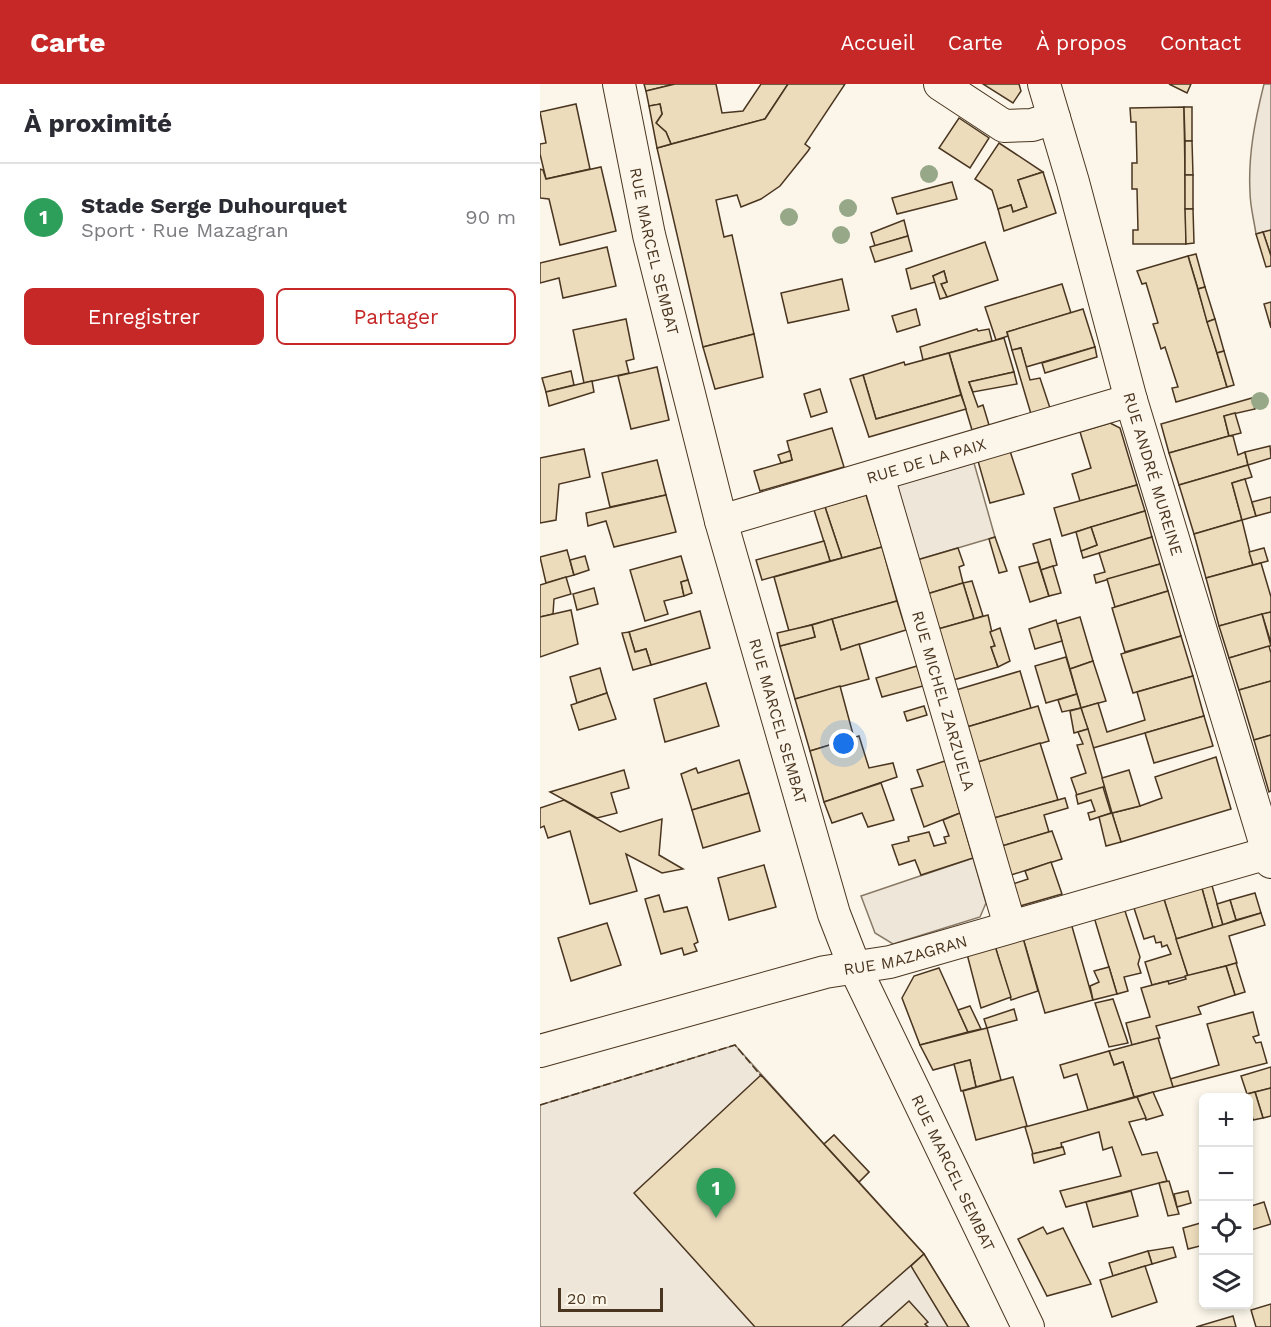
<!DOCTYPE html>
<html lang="fr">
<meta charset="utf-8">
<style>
:root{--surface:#fff;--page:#f2f2f3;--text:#2b2b33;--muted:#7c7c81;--line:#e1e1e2;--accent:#c62828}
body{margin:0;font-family:"Work Sans",sans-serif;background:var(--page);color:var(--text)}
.controls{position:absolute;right:18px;bottom:18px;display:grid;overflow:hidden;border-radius:9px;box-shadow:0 3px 9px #0003}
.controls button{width:54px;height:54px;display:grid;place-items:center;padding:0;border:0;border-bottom:2px solid var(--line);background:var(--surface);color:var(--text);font:30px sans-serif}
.scale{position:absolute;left:18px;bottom:15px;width:105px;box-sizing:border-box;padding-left:6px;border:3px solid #4a3520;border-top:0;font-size:16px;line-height:21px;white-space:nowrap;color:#4a3520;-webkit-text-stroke:4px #fbf6e9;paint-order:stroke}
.you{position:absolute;left:304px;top:660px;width:21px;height:21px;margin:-15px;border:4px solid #fff;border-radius:50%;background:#1a73e8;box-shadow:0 0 0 9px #1a73e833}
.badge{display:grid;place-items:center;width:39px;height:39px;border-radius:50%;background:var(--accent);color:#fff;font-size:20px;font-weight:700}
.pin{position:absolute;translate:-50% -50px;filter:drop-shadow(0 2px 3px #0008)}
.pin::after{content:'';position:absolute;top:32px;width:21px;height:18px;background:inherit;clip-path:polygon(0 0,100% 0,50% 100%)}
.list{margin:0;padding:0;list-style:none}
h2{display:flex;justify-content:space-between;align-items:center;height:78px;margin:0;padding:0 24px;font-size:26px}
h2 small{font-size:20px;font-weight:400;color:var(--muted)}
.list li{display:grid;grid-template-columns:39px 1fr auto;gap:18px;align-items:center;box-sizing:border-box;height:108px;padding:0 24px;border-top:2px solid var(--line)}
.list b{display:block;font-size:22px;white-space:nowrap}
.list p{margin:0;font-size:20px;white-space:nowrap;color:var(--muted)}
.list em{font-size:20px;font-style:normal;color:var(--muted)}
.actions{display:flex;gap:12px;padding:18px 24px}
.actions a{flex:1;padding:14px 0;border:2px solid var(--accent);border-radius:9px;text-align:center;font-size:21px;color:var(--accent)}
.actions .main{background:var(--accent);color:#fff}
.icon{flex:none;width:33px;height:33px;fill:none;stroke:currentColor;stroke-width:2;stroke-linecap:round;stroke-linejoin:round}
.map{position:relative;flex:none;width:731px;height:1243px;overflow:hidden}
header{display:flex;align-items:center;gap:36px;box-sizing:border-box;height:84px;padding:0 30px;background:var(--accent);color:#fff}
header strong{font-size:28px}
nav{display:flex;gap:33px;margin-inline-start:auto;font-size:21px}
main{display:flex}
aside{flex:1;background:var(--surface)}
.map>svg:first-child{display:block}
.green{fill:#ede6d9;stroke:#887966;stroke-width:1.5}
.building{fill:#ecdcbc;stroke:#4a3520;stroke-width:1.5}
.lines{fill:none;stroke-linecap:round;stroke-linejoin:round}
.minor-casing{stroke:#4a3520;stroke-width:34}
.minor{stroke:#fbf6e9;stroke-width:32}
.fence{stroke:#4a3520;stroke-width:1.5;stroke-dasharray:8 3;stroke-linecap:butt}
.tree{fill:#96a887}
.labels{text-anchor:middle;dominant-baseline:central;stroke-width:4.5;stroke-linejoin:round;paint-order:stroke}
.street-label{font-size:16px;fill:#4a3520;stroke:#fbf6e9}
</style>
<header>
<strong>Carte</strong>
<nav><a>Accueil</a><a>Carte</a><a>À propos</a><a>Contact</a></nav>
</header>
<main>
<aside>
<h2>À proximité<small></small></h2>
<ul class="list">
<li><span class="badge" style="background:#2e9e5b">1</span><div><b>Stade Serge Duhourquet</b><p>Sport · Rue Mazagran</p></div><em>90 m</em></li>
</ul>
<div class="actions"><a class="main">Enregistrer</a><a>Partager</a></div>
</aside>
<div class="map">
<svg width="731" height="1243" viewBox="0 0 731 1243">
<rect width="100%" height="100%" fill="#fbf6e9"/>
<g class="green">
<path d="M724 0H731V146L716 150C714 136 710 122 710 108 708 71 715 36 724 0Z"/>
<polygon points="434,379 455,453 377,476 355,402"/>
<polygon points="433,774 446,819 440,833 353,860 335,849 321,812"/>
<polygon points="195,961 284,1060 294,1051 329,1088 319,1098 384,1170 429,1243 0,1243 0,1021"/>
</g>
<g class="building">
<polygon points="104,0 135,0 106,7"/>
<polygon points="135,0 176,0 182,29 203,27 221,0 248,0 225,35 131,60 126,48 116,39 122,30 120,20 109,22 106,7"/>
<polygon points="248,0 305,0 265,60 270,64 268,67 240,102 221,115 201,123 197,111 176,116 184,153 192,151 214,250 163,263 117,64 225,35"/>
<polygon points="443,0 479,0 481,7 473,19"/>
<polygon points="629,0 651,0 647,9"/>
<polygon points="36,20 50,85 6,95 0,70 0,60 6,59 0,28"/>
<polygon points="120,20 122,30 116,39 126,48 131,60 117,64 109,22"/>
<polygon points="644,23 646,160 593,160 593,146 598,146 597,105 592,105 592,79 597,79 596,38 591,38 590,24"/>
<polygon points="644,23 652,23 652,57 645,57"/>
<polygon points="419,34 449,54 430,84 399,64"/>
<polygon points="645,57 652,57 653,91 645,91"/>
<polygon points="459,59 503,88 478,96 487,123 473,128 471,121 458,125 452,106 435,95"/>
<polygon points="61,83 76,147 20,161 9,115 0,114 0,85 3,86 6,95"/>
<polygon points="503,88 516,129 464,147 458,125 471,121 473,128 487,123 478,96"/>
<rect x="645" y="91" width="8" height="34"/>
<polygon points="412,98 417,115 357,130 352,114"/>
<polygon points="645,125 653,125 654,159 646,160"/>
<polygon points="364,136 368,152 335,162 331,149"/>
<polygon points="731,146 731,172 723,148"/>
<polygon points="723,148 731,172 731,182 726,183 716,150"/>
<polygon points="368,152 372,167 335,178 330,163"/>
<polygon points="445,158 458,196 407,213 401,200 407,198 404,187 393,192 395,198 371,205 366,185"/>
<polygon points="67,163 76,202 23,214 19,194 0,199 0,179"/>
<polygon points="656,170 665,203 658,205 648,172"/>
<polygon points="648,172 687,303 636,318 632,304 638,303 625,263 621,265 617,252 613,240 618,239 606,199 602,200 597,187"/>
<polygon points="404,187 407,198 401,200 407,213 400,215 393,192"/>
<polygon points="302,195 309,226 248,239 241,209"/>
<polygon points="522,200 531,229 467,248 468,252 456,256 445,223"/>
<polygon points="665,203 675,235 667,238 658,205"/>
<polygon points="731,218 731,244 724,220"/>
<polygon points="376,225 380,241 357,248 352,232"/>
<polygon points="543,225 555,263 486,283 481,264 472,266 467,248"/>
<polygon points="86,235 94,275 86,277 89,289 44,299 33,246"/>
<polygon points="675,235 684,267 677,269 667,238"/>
<polygon points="437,245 438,247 449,245 452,257 383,276 380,263"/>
<polygon points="214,250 223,293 175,305 163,263"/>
<polygon points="464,254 474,288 429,298 438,323 443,321 449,341 432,346 409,269"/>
<polygon points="555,263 557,273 505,289 502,279"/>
<polygon points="481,264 490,296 500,294 510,324 491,330 472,266"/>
<polygon points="684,267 694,301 687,303 677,269"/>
<polygon points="409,269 421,311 336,335 323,291 364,278 365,281"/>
<polygon points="117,283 129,336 91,345 78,292"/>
<polygon points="31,287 34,301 6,308 2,294"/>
<polygon points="474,288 477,300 433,308 429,298"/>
<polygon points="323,291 336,335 421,311 426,325 329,353 310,295"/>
<polygon points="52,297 54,308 9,322 6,308"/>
<polygon points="280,305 287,328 271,333 264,310"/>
<polygon points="712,314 715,325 684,332 689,352 629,369 621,340"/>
<polygon points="695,329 701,349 689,352 684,332"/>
<polygon points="570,339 580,344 597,401 540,417 532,390 551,384 540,348"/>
<polygon points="292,344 304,383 220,407 214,387 252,376 247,357"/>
<polygon points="689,352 693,352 698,371 705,368 708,381 639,401 629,369"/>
<polygon points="730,362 731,374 708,381 705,368"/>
<polygon points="44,365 50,393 19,400 16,436 0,439 0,374"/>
<polygon points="250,367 252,376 241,379 238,371"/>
<polygon points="470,367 484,410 450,419 438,377"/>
<polygon points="117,376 126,411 70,423 62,389"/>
<polygon points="708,381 712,393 692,399 702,436 654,450 639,401"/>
<polygon points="705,395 716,432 702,436 692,399"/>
<polygon points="597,401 605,427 522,452 514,424"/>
<polygon points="126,411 136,448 74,463 66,437 48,442 46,429"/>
<polygon points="326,411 342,463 302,474 285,423"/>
<polygon points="731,413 731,428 716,432 712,418"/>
<polygon points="285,423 302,474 290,477 274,426"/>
<polygon points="605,427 612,453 543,474 541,467 557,461 551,443"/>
<polygon points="702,436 713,481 666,494 654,450"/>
<polygon points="551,443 557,461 541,467 536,448"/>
<polygon points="455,453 467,487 459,489 449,455"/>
<polygon points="612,453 620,480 556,499 554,491 565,488 559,469"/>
<polygon points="510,455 517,481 501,486 493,460"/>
<polygon points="284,457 290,477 222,496 216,476"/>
<polygon points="342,463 357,517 249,547 234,493"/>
<polygon points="418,464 424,481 419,483 423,499 387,510 377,476"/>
<polygon points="724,464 728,477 713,481 709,468"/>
<polygon points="27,466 34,491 6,499 0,473"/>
<polygon points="45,472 49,486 34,491 30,476"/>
<polygon points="141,472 148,496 141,498 144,512 124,517 128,530 105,537 90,486"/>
<polygon points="498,478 509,512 490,518 479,483"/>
<polygon points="721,479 731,513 731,528 679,542 666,494"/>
<polygon points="620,480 628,507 575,523 567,495"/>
<polygon points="513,482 521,509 509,512 501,486"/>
<polygon points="26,493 31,510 14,515 13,530 0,533 0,501"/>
<polygon points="148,496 152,509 144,512 141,498"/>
<polygon points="432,497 443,532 434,535 423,499"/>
<polygon points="423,499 434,535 398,545 387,510"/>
<polygon points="54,504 58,520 37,526 33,510"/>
<polygon points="628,507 641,552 585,568 572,524"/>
<polygon points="357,517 366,546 301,566 292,535"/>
<polygon points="31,526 38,560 0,573 0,533"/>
<polygon points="160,527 170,564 111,581 106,565 95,568 89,548"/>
<polygon points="731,528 731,559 722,530"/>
<polygon points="722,530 731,562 689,574 679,542"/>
<polygon points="448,531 455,562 451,563 458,583 413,596 398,545"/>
<polygon points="540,533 553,577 530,585 517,540"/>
<polygon points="292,535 301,566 319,560 329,595 255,615 240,562 275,553 272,541"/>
<polygon points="516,536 522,557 495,565 489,545"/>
<polygon points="272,541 275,553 240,562 237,549"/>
<polygon points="460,544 470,577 458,583 451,563 455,562 450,548"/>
<polygon points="89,548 95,568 106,565 111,581 93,586 82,549"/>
<polygon points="641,552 653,592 593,609 581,570"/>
<polygon points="729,562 731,569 731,597 699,606 689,574"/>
<polygon points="526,573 537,610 506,619 495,582"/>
<polygon points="553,577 566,617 541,624 530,585"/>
<polygon points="377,582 383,602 342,613 336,594"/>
<polygon points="60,584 67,609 37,619 30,593"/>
<polygon points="480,587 491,624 427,643 416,606"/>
<polygon points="653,592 664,632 553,664 541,624 558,619 567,648 605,636 597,608"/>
<polygon points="731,597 731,651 714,656 699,606"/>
<polygon points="166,599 179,642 125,658 114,615"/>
<polygon points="300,602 314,654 270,667 255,615"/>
<polygon points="67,609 76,635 39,646 31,621"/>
<polygon points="537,610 541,624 522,628 518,616"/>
<polygon points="384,622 387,631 367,637 364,628"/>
<polygon points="498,622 509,657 438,678 427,643"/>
<polygon points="541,624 548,645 534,649 530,627"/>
<polygon points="664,632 673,662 614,679 605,649"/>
<polygon points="548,645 565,703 537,711 531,694 546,689 537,661 543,660 538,648"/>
<polygon points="731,651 731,707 729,708 714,656"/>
<polygon points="319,652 329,684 353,679 357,693 284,718 270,667"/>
<polygon points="500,659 518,716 454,734 438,678"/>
<polygon points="676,673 691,725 581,758 572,729 600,722 622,714 615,693"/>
<polygon points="199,676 209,709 152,726 141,690 156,684 158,689"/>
<polygon points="405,677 420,729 384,743 371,705 383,702 377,686"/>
<polygon points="84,686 89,704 71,709 77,729 57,734 10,708"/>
<polygon points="589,686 600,722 572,729 562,694"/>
<polygon points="341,699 354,736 328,743 322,729 292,739 284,718"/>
<polygon points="563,703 571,729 550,736 548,729 555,727 551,716 538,720 536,711"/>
<polygon points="209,709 220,747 163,764 152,726"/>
<polygon points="525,714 528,724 504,731 509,748 462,762 454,734"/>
<polygon points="24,716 80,748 122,735 119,771 143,785 122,789 86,770 97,807 50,820 30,747 8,754 4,742 0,744 0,724"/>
<polygon points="420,729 433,774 381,791 375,776 359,781 352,761 369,757 368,753 389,748 394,762 406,759 404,753 409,752 403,736"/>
<polygon points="572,729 581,758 566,762 559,733"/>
<polygon points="512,747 522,775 471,791 462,762"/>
<polygon points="511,778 522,810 480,822 473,800 488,795 485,787"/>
<polygon points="224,781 236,823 189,836 178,794"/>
<polygon points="671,798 683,841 673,844 661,801"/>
<polygon points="661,801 673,844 636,855 623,812"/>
<polygon points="715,809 721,829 696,836 690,816"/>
<polygon points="119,811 124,828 147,823 158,858 154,860 157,867 144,871 142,864 121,870 105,815"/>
<polygon points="623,812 648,892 612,901 605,878 631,870 627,861 622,863 621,858 616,859 614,852 604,855 593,821"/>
<polygon points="690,816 696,836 683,841 677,820"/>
<polygon points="584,824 600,873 598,880 601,889 584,893 588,907 577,910 554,833"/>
<polygon points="721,829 725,841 689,852 697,879 648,892 636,855"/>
<polygon points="67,839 81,881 31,897 18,854"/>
<polygon points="531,839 553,916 505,929 483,854"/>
<polygon points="483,854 498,907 471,916 455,862"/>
<polygon points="455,862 471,913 441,924 427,870"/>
<polygon points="696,879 705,908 695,911 686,882"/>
<polygon points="686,882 695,911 658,923 661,930 616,942 620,954 592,961 586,939 610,933 601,904 628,897 629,900 646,895 645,892"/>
<polygon points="569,883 577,910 553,916 550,902 559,898 554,887"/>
<polygon points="399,884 428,948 380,961 362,914 374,892"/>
<polygon points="573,915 588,959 569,963 555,919"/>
<polygon points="430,922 441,945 428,948 418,926"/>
<polygon points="474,925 477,936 447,944 444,935"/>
<polygon points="713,928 719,951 713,953 716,959 721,958 727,979 633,1003 630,995 679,981 667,940"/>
<polygon points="447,944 461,996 436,1003 430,976 393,986 380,961"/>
<polygon points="618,954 633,1003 594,1013 583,978 574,981 569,967"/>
<polygon points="569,967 574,981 583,978 594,1013 548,1026 537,990 524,994 520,981"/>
<polygon points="430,976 436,1003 421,1007 414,980"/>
<polygon points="731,983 731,1004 707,1010 701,992"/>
<polygon points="221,991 384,1170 301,1243 215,1243 94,1109"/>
<polygon points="473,993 487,1042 436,1056 423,1007"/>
<polygon points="731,1004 731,1032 723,1034 715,1008"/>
<polygon points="613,1008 623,1031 606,1036 597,1013"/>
<polygon points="715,1008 723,1034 713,1036 707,1010"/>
<polygon points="597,1013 606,1034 589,1038 602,1071 617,1068 627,1097 526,1123 520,1107 581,1092 572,1063 563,1066 559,1048 521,1059 522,1063 493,1070 485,1043"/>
<polygon points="294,1051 329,1088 319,1098 284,1060"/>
<polygon points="523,1063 525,1070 494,1079 492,1070"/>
<polygon points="629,1097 639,1130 628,1132 619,1099"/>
<polygon points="591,1107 598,1132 553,1143 546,1118"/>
<polygon points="648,1107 651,1119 637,1123 634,1110"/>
<polygon points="724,1118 731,1140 708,1147 708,1123"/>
<polygon points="664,1138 664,1161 648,1165 643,1144"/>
<polygon points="503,1143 507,1150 523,1144 551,1200 507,1212 478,1155"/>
<polygon points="633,1163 636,1173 612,1180 608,1167"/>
<polygon points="608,1167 612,1180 573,1192 569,1179"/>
<polygon points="384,1170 429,1243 408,1243 371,1182"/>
<polygon points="605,1182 617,1218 572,1233 560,1196"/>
<polygon points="369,1217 388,1238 385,1240 388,1243 340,1243"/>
<polygon points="731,1220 731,1243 716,1243 711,1226"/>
<polygon points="693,1232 696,1243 656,1243"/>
</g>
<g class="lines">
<defs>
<g id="minor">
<path id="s1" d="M79 0 109 151 181 437 294 830 315 884 488 1243"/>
<polyline points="400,0 464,42 492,41 514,34"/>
<path id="s2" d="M504 0 533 98 591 316 731 778"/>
<path id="s3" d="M338 392 470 842"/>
<path id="s4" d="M181 437 591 316"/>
<path id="s5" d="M0 967 285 888 350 878 728 769"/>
</g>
</defs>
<use href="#minor" class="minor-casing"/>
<use href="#minor" class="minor"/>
<polyline class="fence" points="0,1021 195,961 222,993"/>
</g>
<g class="tree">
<circle cx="389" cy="90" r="9"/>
<circle cx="308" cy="124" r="9"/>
<circle cx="249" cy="133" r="9"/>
<circle cx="301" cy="151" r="9"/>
<circle cx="720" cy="317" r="9"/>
</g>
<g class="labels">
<g class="street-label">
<text stroke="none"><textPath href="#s1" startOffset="171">RUE MARCEL SEMBAT</textPath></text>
<text stroke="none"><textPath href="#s4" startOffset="214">RUE DE LA PAIX</textPath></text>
<text stroke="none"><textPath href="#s2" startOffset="405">RUE ANDRÉ MUREINE</textPath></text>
<text stroke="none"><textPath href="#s3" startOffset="234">RUE MICHEL ZARZUELA</textPath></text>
<text stroke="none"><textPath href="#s1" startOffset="657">RUE MARCEL SEMBAT</textPath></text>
<text stroke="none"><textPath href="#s5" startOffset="378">RUE MAZAGRAN</textPath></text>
<text stroke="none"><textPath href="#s1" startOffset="1143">RUE MARCEL SEMBAT</textPath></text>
</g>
</g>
</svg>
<div class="controls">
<button>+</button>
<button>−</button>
<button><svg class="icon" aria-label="locate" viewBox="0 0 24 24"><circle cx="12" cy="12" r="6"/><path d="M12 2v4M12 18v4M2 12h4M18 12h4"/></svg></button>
<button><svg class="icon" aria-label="layers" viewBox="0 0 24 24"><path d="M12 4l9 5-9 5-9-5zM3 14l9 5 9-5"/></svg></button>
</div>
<div class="scale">20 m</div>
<div class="you"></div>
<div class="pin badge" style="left:176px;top:1134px;background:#2e9e5b">1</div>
</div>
</main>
